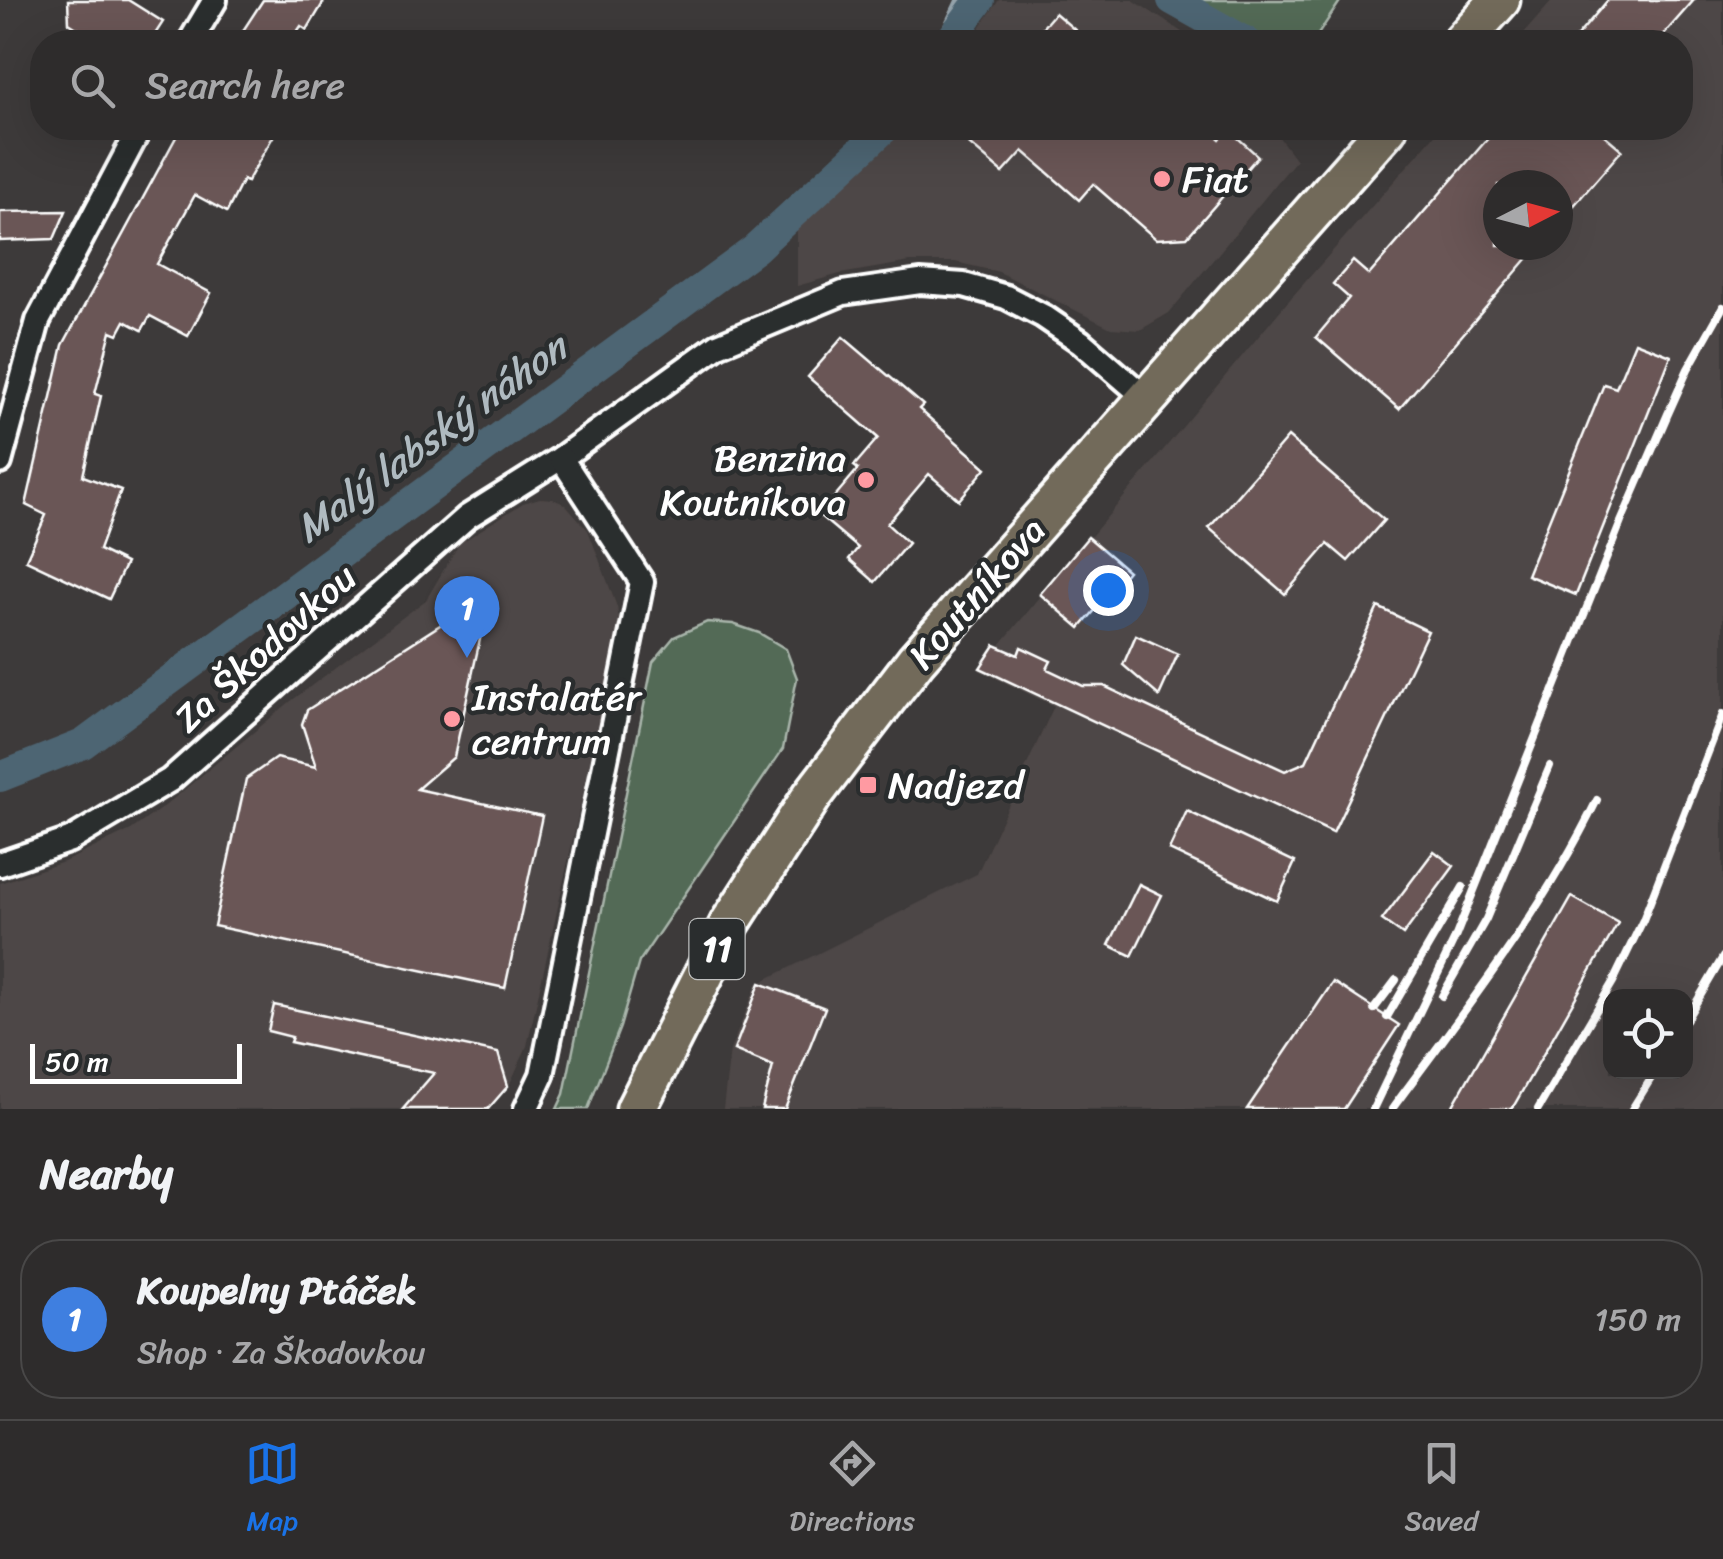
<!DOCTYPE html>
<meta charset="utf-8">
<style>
:root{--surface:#2e2c2c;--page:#363434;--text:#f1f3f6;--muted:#a7a7a9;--line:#494848;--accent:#1a73e8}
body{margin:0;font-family:Sriracha,sans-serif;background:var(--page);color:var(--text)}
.controls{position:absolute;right:30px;bottom:30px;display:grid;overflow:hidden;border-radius:20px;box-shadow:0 10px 40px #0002}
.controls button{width:90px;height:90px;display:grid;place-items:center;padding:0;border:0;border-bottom:2px solid var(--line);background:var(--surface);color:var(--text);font:50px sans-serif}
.compass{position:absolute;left:1483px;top:170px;width:90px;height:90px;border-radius:50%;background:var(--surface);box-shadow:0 10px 40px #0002;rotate:84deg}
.scale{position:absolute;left:30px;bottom:25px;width:212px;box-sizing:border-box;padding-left:10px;border:5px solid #fff;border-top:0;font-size:28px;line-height:35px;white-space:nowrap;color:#fff;-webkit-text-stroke:8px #2a2d2e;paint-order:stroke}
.you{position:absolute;left:1108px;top:590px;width:35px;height:35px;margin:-25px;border:8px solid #fff;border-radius:50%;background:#1a73e8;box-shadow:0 0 0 15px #1a73e833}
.badge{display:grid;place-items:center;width:65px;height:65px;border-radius:50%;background:var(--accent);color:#fff;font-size:32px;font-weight:700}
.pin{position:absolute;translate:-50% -82px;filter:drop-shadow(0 2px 5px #0008)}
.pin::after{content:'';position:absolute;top:52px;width:35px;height:30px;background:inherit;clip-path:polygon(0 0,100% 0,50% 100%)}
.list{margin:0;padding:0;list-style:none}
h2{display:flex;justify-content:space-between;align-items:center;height:130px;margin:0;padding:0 40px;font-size:42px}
h2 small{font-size:32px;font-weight:400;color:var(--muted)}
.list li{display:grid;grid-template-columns:65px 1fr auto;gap:30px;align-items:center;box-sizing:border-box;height:160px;margin:0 20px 20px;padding:0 20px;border:2px solid var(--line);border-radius:40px}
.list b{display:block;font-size:38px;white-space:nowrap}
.list p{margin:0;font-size:32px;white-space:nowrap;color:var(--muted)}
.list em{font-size:32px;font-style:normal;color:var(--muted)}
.icon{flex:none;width:55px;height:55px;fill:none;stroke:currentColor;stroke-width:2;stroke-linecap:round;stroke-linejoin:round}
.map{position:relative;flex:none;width:1723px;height:1109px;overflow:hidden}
.search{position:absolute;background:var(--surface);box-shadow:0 10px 40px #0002;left:30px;right:30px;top:30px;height:110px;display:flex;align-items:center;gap:25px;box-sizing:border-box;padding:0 35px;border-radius:40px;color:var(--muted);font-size:38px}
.sheet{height:310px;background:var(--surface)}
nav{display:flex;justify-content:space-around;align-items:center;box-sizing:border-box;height:140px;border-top:2px solid var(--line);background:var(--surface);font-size:28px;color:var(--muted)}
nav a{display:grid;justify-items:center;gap:5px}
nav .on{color:var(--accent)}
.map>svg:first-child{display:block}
.built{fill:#4e4746;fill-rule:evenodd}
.green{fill:#536b57;stroke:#a9b5ab;stroke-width:2.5}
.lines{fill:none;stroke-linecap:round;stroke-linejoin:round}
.stream{stroke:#95a3ab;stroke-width:9}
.canal{stroke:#4e6573;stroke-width:30}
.building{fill:#6a5756;stroke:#fff;stroke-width:2.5}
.street-casing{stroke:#fff;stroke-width:30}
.primary-casing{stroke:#fff;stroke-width:45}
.street{stroke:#2a2d2e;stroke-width:22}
.primary{stroke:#726b5a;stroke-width:38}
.rail{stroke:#fff;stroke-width:8}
.poi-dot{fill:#ff9aa2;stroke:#2a2d2e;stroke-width:4}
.labels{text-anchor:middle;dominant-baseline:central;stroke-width:9;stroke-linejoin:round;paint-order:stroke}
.shield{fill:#2a2d2e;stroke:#bfc0c0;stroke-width:2.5}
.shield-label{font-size:35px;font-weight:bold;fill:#fff}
.poi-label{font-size:38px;fill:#fff;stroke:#2a2d2e;text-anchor:start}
.street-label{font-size:38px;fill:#fff;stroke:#2a2d2e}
.water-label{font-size:40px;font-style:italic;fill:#afbac0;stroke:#2a2d2e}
</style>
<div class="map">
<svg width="1723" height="1109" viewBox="0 0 1723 1109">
<rect width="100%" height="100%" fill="#3d3a3a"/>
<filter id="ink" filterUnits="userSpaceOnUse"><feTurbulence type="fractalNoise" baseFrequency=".01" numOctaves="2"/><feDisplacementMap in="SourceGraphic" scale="20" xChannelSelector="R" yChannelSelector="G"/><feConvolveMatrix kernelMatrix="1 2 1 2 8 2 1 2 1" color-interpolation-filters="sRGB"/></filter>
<g filter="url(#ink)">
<g class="built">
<polygon points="999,0 1133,0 1197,42 970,42"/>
<path d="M1553 0H1723V1109H723L730 1050 757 984 977 874 1054 706 979 670 1284 306 1441 128H1680V42H1516ZM1498 185H1558V245H1498ZM1610 996H1686V1072H1610Z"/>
<polygon points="884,128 1272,128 1296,160 1169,313 1140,330 1111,328 999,272 955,262 910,262 840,274 797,286 797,209 820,184"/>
<polygon points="540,498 553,499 566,505 588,530 617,607 620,627 527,1046 508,1088 489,1109 0,1109 0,883 64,862 131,830 166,805 291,701 426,600 459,544 523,503"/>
</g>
<g class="green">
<polygon points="1193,0 1341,0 1313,42 1263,42"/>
<polygon points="707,622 733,624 759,633 786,649 797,678 783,749 639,962 620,1027 588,1109 557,1109 564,1094 653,662 674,637"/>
</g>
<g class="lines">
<polyline class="stream" points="940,42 960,0"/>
<g class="canal">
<polyline points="1172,0 1247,42"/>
<polyline points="949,42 980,0"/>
<polyline points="0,777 83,744 755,249 885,128"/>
</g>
</g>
<g class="building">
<polygon points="68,0 128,0 163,22 150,42 72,42 80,30 69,23"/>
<polygon points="263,0 325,0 307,30 301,26 290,42 258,42 242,32"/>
<polygon points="1608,0 1694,0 1657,42 1572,42"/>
<polygon points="1055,13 1089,42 1030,42"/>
<polygon points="181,128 278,128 247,182 243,180 227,212 195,195 157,264 211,293 188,336 150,316 142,330 125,321 118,334 111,331 95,394 101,396 83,476 121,490 99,550 126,563 109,599 26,560 46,515 26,505 63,345"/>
<polygon points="950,128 1207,128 1220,139 1228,129 1258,156 1187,237 1156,239 1093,184 1079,200 1023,151 1003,173"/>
<polygon points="1497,128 1596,128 1622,150 1558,224 1558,185 1498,185 1498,245 1539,245 1399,409 1316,337 1349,298 1333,284 1353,261 1369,275"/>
<polygon points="66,211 54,239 0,241 0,212"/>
<polygon points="843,337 923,405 919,409 986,468 959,500 929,474 887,524 908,543 875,582 849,559 858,548 819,515 858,469 854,466 878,438 808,377"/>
<polygon points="1635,342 1671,356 1576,595 1527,575 1604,384 1616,388"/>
<polygon points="1288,437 1384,520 1348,561 1328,544 1285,594 1209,528"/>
<polygon points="1088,537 1128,571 1080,628 1040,594"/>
<polygon points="470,606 481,610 484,621 454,757 417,789 542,816 505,988 214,926 246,779 276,758 316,767 302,724 307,710"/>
<polygon points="1378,607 1428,631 1333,833 980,668 995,645 1018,655 1021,647 1051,661 1047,669 1083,686 1104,686 1285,771 1306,762"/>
<polygon points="1136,635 1178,654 1159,696 1123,665"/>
<polygon points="1187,811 1295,862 1277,901 1169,850"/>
<polygon points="1434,851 1454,866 1403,935 1382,920"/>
<polygon points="1139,884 1162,895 1132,956 1109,945"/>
<polygon points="1572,897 1618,923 1512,1109 1451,1109"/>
<polygon points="1333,982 1399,1025 1344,1109 1247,1109"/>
<polygon points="760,983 825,1008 785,1109 762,1109 773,1066 734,1050"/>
<polygon points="274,1005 498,1053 508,1086 488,1109 403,1109 434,1073 290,1042 292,1037 268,1031"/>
</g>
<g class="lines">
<defs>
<g id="street">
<polyline points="190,42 215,0"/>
<polyline points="0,462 38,321 140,128"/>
<polyline points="0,864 70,840 170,780 467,517 561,458 718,345 843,293 920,282 964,285 1006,297 1043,316 1081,342 1148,400"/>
<polyline points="526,1109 542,1075 642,582 561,458"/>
</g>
<g id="primary">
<polyline points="1462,42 1500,0"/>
<polyline points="636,1109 730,923 812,796 916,660 1387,128"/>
</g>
</defs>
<use href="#street" class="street-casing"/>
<use href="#primary" class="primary-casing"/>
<use href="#street" class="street"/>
<use href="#primary" class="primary"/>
<g class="rail">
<polyline points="1442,996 1486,919 1550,766"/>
<polyline points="1374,1009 1396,980"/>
<polyline points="1387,1017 1463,887"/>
<polyline points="1686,1020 1723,957"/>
<polyline points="1373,1109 1455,938 1621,522 1667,416 1688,369 1723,307"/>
<path d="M1392 1109C1467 1007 1541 914 1597 800"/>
<polyline points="1538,1109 1613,982 1643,920 1723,714"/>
<polyline points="1632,1109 1655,1072"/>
</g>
</g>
</g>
<g class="poi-dot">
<circle cx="1162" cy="179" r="10"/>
<circle cx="866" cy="480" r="10"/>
<circle cx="452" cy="719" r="10"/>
<rect x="858" y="775" width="20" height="20" rx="5"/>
</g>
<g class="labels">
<rect class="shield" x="689.5" y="919" width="55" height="60" rx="8"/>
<g class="shield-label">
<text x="717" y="949">11</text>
</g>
<g class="poi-label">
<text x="1182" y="179">Fiat</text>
<text x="846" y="458" text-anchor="end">Benzina<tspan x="846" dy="44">Koutníkova</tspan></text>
<text x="472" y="697">Instalatér<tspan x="472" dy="44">centrum</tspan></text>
<text x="888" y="785">Nadjezd</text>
</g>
<g class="street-label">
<text transform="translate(977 593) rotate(-49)">Koutníkova</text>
<text transform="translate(265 648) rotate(-42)">Za Škodovkou</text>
</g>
<g class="water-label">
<text transform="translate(431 438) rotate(-36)">Malý labský náhon</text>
</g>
</g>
</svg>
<div class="controls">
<button><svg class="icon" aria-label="locate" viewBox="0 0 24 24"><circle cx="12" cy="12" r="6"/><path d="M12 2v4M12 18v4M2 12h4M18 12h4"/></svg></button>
</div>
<svg class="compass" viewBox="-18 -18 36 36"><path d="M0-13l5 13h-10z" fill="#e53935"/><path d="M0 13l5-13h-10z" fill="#a7a7a9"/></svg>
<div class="scale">50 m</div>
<div class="you"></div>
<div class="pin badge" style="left:467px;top:658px;background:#3f7fe0">1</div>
<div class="search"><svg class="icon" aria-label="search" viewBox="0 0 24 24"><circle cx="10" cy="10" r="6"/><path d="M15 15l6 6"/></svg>Search here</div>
</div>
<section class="sheet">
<h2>Nearby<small></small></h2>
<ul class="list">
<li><span class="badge" style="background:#3f7fe0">1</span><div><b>Koupelny Ptáček</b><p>Shop · Za Škodovkou</p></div><em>150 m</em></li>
</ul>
</section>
<nav>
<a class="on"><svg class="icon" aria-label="map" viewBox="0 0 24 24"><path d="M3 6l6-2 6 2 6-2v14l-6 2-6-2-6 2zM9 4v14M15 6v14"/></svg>Map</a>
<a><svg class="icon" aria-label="directions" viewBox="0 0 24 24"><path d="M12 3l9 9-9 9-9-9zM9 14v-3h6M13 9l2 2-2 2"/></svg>Directions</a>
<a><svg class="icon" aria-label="saved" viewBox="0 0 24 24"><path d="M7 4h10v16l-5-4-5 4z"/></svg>Saved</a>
</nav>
